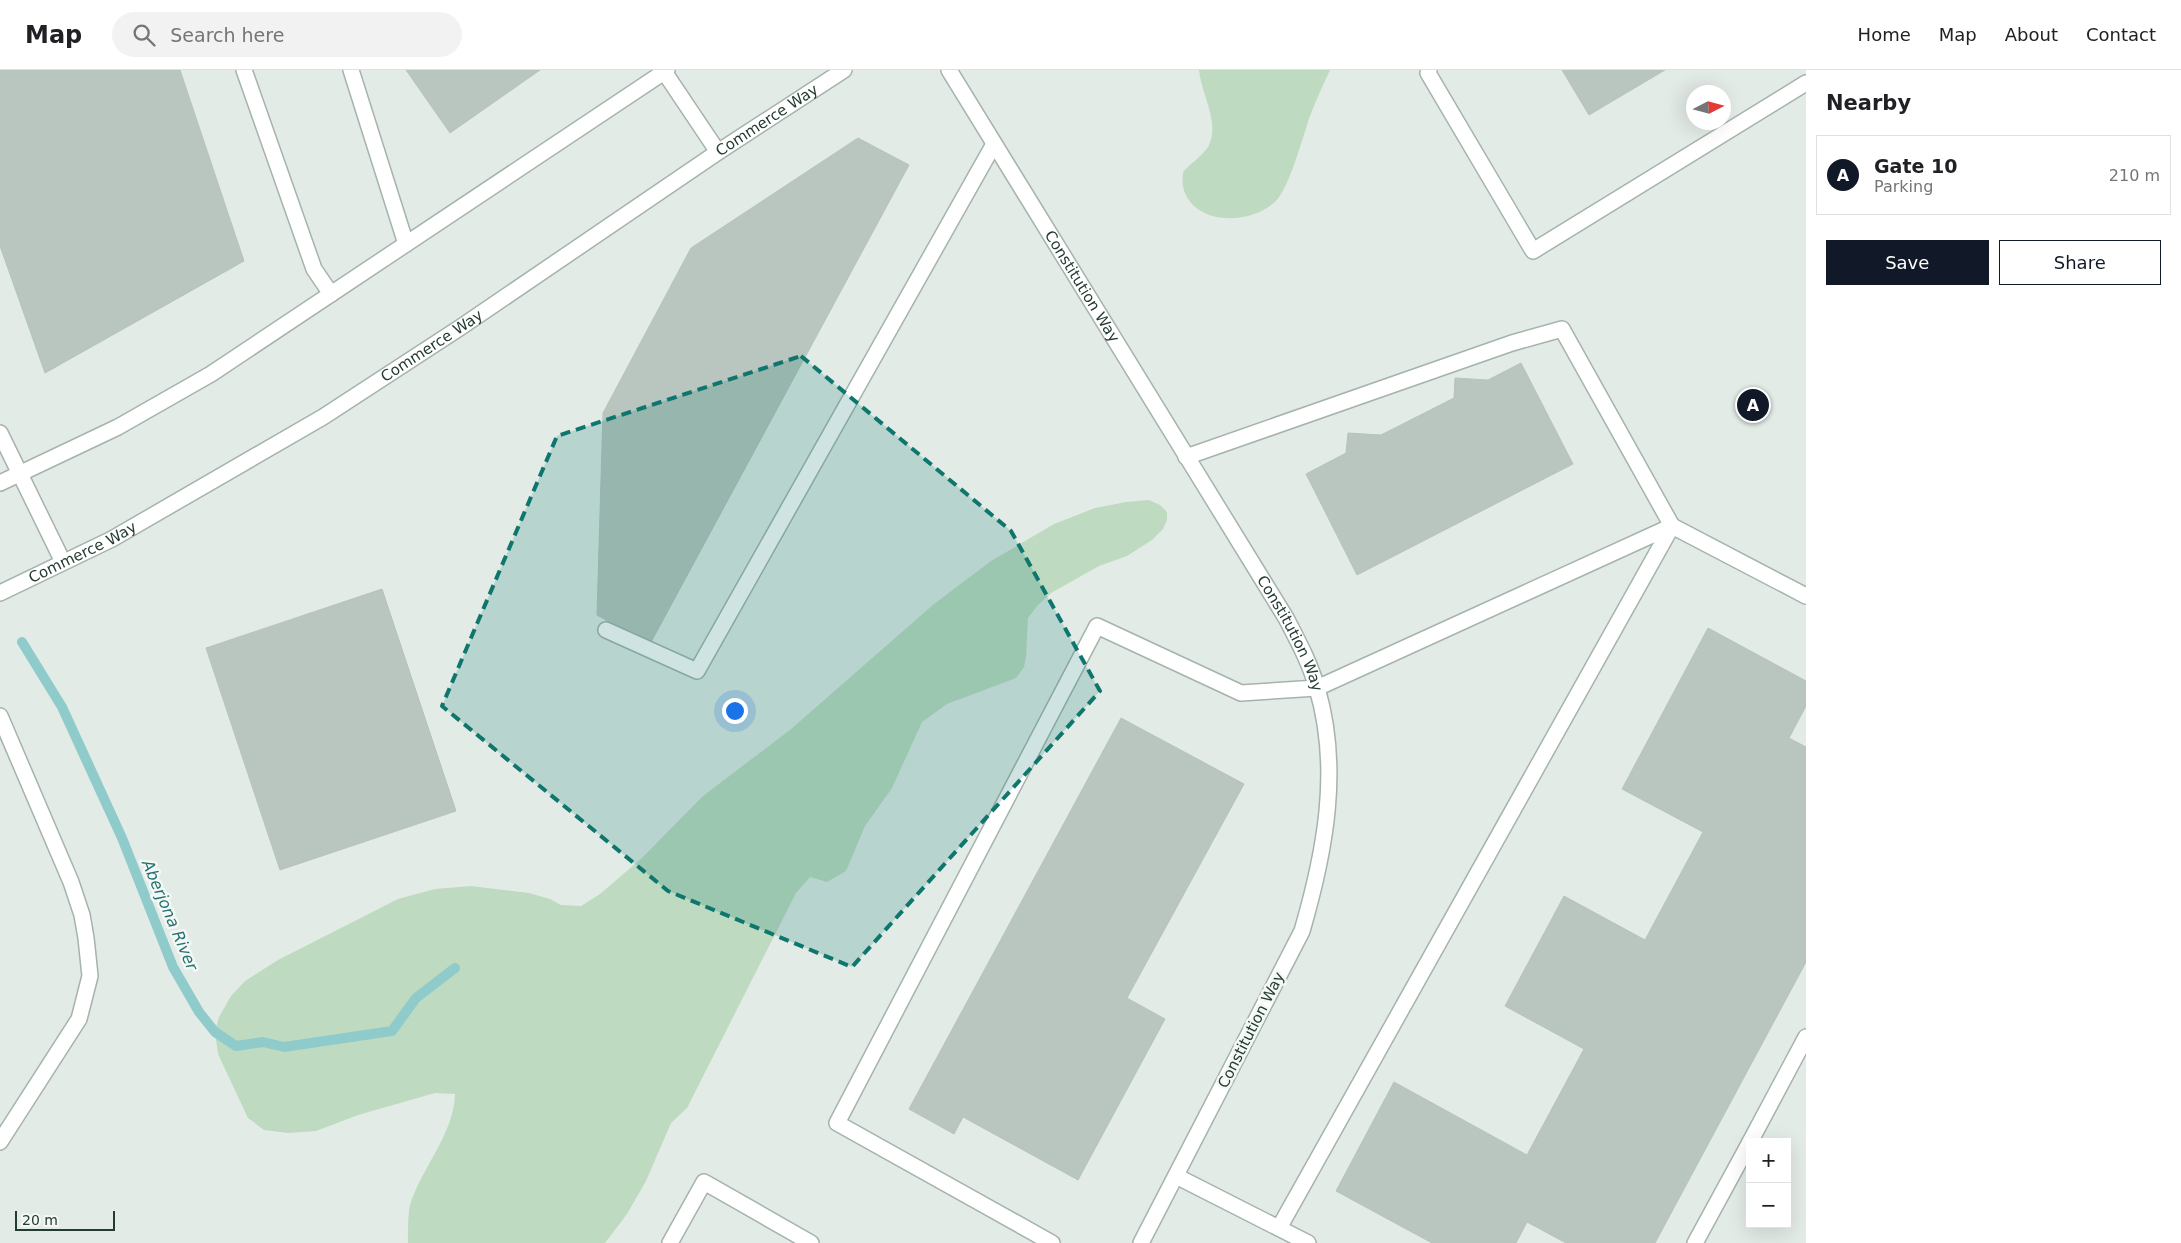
<!DOCTYPE html>
<meta charset="utf-8">
<style>
:root{--surface:#fff;--page:#f2f2f2;--text:#202124;--muted:#757577;--line:#e0e0e0;--accent:#111827}
body{margin:0;font-family:"DejaVu Sans",sans-serif;background:var(--page);color:var(--text)}
.controls{position:absolute;right:15px;bottom:15px;display:grid;overflow:hidden;border-radius:0px;box-shadow:0 5px 20px #0002}
.controls button{width:45px;height:45px;display:grid;place-items:center;padding:0;border:0;border-bottom:1px solid var(--line);background:var(--surface);color:var(--text);font:25px sans-serif}
.compass{position:absolute;left:1686px;top:15px;width:45px;height:45px;border-radius:50%;background:var(--surface);box-shadow:0 5px 20px #0002;rotate:84deg}
.scale{position:absolute;left:15px;bottom:12px;width:100px;box-sizing:border-box;padding-left:5px;border:2px solid #243b31;border-top:0;font-size:14px;line-height:18px;white-space:nowrap;color:#243b31;-webkit-text-stroke:4px #f3f8f5;paint-order:stroke}
.you{position:absolute;left:734px;top:640px;width:18px;height:18px;margin:-12px;border:4px solid #fff;border-radius:50%;background:#1a73e8;box-shadow:0 0 0 8px #1a73e833}
.badge{display:grid;place-items:center;width:32px;height:32px;border-radius:50%;background:var(--accent);color:#fff;font-size:16px;font-weight:700}
.pin{position:absolute;translate:-50% -50%;border:2px solid #fff;box-shadow:0 1px 5px #0006}
.list{margin:0;padding:0;list-style:none}
h2{display:flex;justify-content:space-between;align-items:center;height:65px;margin:0;padding:0 20px;font-size:21px}
h2 small{font-size:16px;font-weight:400;color:var(--muted)}
.list li{display:grid;grid-template-columns:32px 1fr auto;gap:15px;align-items:center;box-sizing:border-box;height:80px;margin:0 10px 10px;padding:0 10px;border:1px solid var(--line);border-radius:0px}
.list b{display:block;font-size:19px;white-space:nowrap}
.list p{margin:0;font-size:16px;white-space:nowrap;color:var(--muted)}
.list em{font-size:16px;font-style:normal;color:var(--muted)}
.actions{display:flex;gap:10px;padding:15px 20px}
.actions a{flex:1;padding:11px 0;border:1px solid var(--accent);border-radius:0px;text-align:center;font-size:18px;color:var(--accent)}
.actions .main{background:var(--accent);color:#fff}
.icon{flex:none;width:28px;height:28px;fill:none;stroke:currentColor;stroke-width:2;stroke-linecap:round;stroke-linejoin:round}
.map{position:relative;flex:none;width:1806px;height:1173px;overflow:hidden}
header{display:flex;align-items:center;gap:30px;box-sizing:border-box;height:70px;padding:0 25px;background:var(--surface);border-bottom:1px solid var(--line)}
header strong{font-size:24px}
nav{display:flex;gap:28px;margin-inline-start:auto;font-size:18px}
.search{width:350px;height:45px;background:var(--page);display:flex;align-items:center;gap:12px;box-sizing:border-box;padding:0 18px;border-radius:28px;color:var(--muted);font-size:19px}
main{display:flex}
aside{flex:1;background:var(--surface)}
.map>svg:first-child{display:block}
.green{fill:#bedbc1}
.lines{fill:none;stroke-linecap:round;stroke-linejoin:round}
.stream{stroke:#90cbcb;stroke-width:10}
.building{fill:#b8c6bf;stroke:#b6c4bc}
.minor-casing{stroke:#a6b3ac;stroke-width:18}
.minor{stroke:#fff;stroke-width:15}
.marked{fill:#0f766e;fill-opacity:0.2;stroke:#0f766e;stroke-width:4;stroke-dasharray:10 6;stroke-linejoin:round}
.labels{text-anchor:middle;dominant-baseline:central;stroke-width:5;stroke-linejoin:round;paint-order:stroke}
.street-label{font-size:15px;fill:#243b31;stroke:#f3f8f5}
.water-label{font-size:16px;font-style:italic;fill:#237172;stroke:#f3f8f5}
</style>
<header>
<strong>Map</strong>
<div class="search"><svg class="icon" aria-label="search" viewBox="0 0 24 24"><circle cx="10" cy="10" r="6"/><path d="M15 15l6 6"/></svg>Search here</div>
<nav><a>Home</a><a>Map</a><a>About</a><a>Contact</a></nav>
</header>
<main>
<div class="map">
<svg width="1806" height="1173" viewBox="0 0 1806 1173">
<rect width="100%" height="100%" fill="#e3ebe6"/>
<g class="green">
<path d="M1199 0H1330C1323 15 1316 30 1310 46 1303 66 1290 116 1276 131 1252 155 1193 157 1183 117 1182 112 1183 106 1183 102 1190 94 1202 86 1208 77 1221 53 1201 24 1199 0Z"/>
<path d="M1149 430 1160 435 1167 442V450L1163 459 1152 470 1127 486 1099 496 1051 523 1038 535 1028 548 1026 587 1024 597 1016 608 947 634 922 652 892 718 865 756 846 801 827 812 810 807 796 823 687 1038 671 1053 646 1111 627 1144 605 1173H408C408 1164 408 1142 410 1135 422 1097 454 1064 455 1024L435 1023 358 1045 316 1061 288 1063 264 1060 248 1048 218 984 215 962 219 947 231 926 245 911 278 890 398 829 435 819 471 816 529 823 550 829 561 835 581 836 600 824 642 788 703 726 790 660 934 534 991 491 1054 454 1095 438 1126 432Z"/>
</g>
<g class="lines">
<polyline class="stream" points="22,572 62,637 122,768 173,897 199,942 215,962 236,976 263,972 284,977 392,961 416,928 455,898"/>
</g>
<g class="building">
<polygon points="0,0 180,0 244,191 45,303 0,176"/>
<polygon points="406,0 540,0 450,63"/>
<polygon points="1562,0 1665,0 1589,45"/>
<polygon points="858,68 909,95 650,574 597,545 603,343 691,178"/>
<polygon points="1521,293 1573,394 1357,505 1306,404 1346,383 1348,363 1381,365 1454,328 1455,308 1488,310"/>
<polygon points="382,519 456,741 280,800 206,578"/>
<polygon points="1708,558 1806,611 1806,636 1789,668 1806,677 1806,892 1655,1173 1566,1173 1527,1152 1516,1173 1432,1173 1336,1121 1394,1012 1527,1085 1584,979 1505,936 1564,826 1645,870 1703,762 1622,719"/>
<polygon points="1121,648 1244,714 1127,928 1165,949 1078,1110 963,1047 954,1064 909,1039"/>
</g>
<g class="lines">
<defs>
<g id="minor">
<polyline points="244,0 314,199 331,224"/>
<polyline points="351,0 406,174"/>
<polyline points="663,0 718,82"/>
<path id="s1" d="M949 0 1286 548C1298 571 1310 593 1317 618 1341 699 1325 782 1302 861L1141 1173"/>
<polyline points="1429,0 1428,3 1533,181 1806,13"/>
<polyline points="0,363 63,492"/>
<polyline points="1186,387 1512,273 1562,259 1672,456 1279,1158"/>
<polyline points="0,413 118,357 211,304 667,0"/>
<path id="s2" d="M0 523 112 469 323 347 461 257 718 82 844 0"/>
<polyline points="606,560 697,601 994,74"/>
<polyline points="0,646 71,812 82,845 86,868 90,906 79,949 0,1072"/>
<polyline points="1750,1072 1806,967"/>
<polyline points="1176,1106 1308,1173"/>
<polyline points="670,1173 704,1112 811,1173"/>
<polyline points="1052,1173 837,1053 1097,556 1241,623 1317,618 1672,456 1806,526"/>
<polyline points="1695,1173 1750,1072"/>
</g>
</defs>
<use href="#minor" class="minor-casing"/>
<use href="#minor" class="minor"/>
</g>
<path class="marked" d="M801 286 1011 461 1100 621 852 897 668 821 442 636 557 366Z"/>
<g class="labels">
<g class="street-label">
<text stroke="none"><textPath href="#s2" startOffset="902">Commerce Way</textPath></text>
<text stroke="none"><textPath href="#s1" startOffset="254">Constitution Way</textPath></text>
<text stroke="none"><textPath href="#s2" startOffset="498">Commerce Way</textPath></text>
<text stroke="none"><textPath href="#s2" startOffset="92">Commerce Way</textPath></text>
<text stroke="none"><textPath href="#s1" startOffset="659">Constitution Way</textPath></text>
<text transform="translate(1251 960) rotate(-63)">Constitution Way</text>
</g>
<g class="water-label">
<text transform="translate(170 845) rotate(67)">Aberjona River</text>
</g>
</g>
</svg>
<div class="controls">
<button>+</button>
<button>−</button>
</div>
<svg class="compass" viewBox="-18 -18 36 36"><path d="M0-13l5 13h-10z" fill="#e53935"/><path d="M0 13l5-13h-10z" fill="#757577"/></svg>
<div class="scale">20 m</div>
<div class="you"></div>
<div class="pin badge" style="left:1753px;top:335px">A</div>
</div>
<aside>
<h2>Nearby<small></small></h2>
<ul class="list">
<li><span class="badge">A</span><div><b>Gate 10</b><p>Parking</p></div><em>210 m</em></li>
</ul>
<div class="actions"><a class="main">Save</a><a>Share</a></div>
</aside>
</main>
